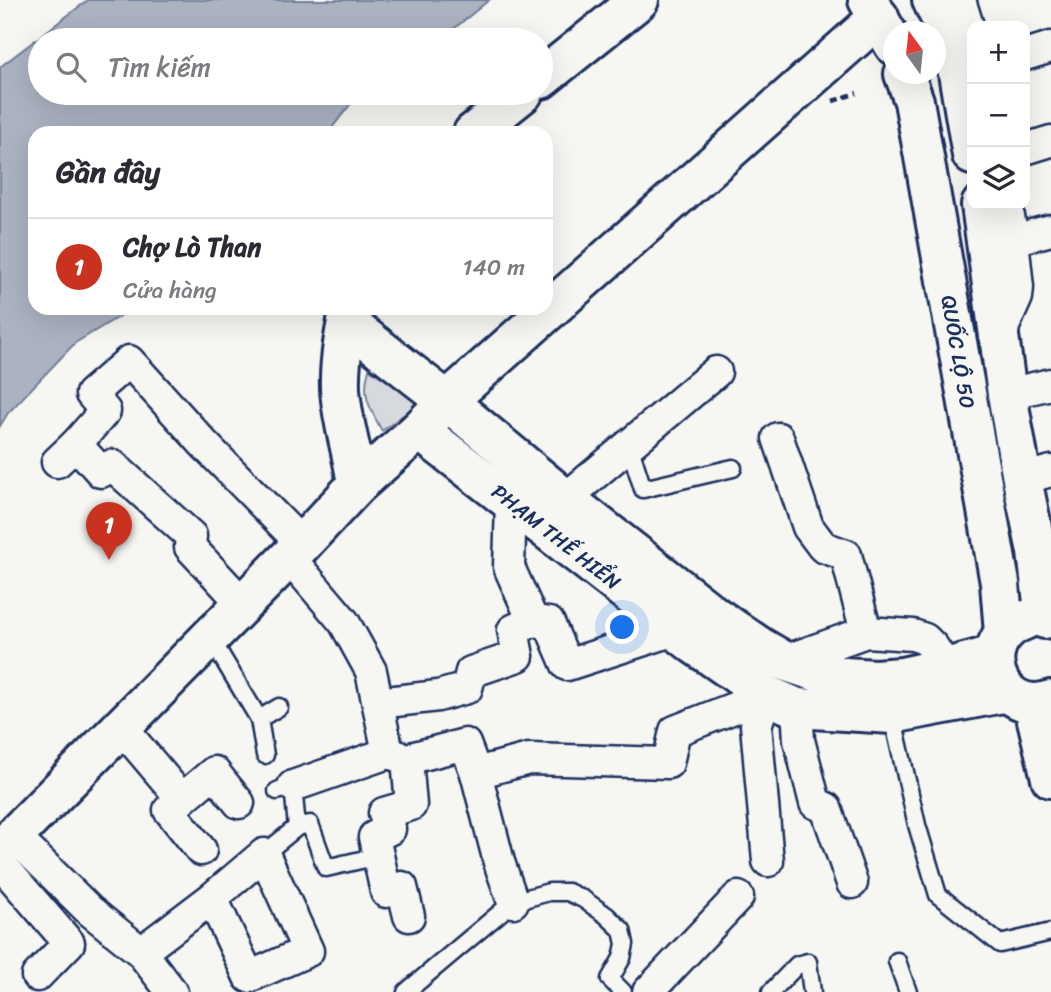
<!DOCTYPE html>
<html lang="vi">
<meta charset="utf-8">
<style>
:root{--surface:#fff;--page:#f2f2f3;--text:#2b2b33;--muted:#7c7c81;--line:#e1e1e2;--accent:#c8321e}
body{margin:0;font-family:Sriracha,sans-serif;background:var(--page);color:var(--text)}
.controls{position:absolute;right:21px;top:21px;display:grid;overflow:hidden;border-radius:14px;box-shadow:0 7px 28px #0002}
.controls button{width:63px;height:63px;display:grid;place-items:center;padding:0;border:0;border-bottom:2px solid var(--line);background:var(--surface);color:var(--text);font:35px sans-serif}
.compass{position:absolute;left:883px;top:21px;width:63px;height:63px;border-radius:50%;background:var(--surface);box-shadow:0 7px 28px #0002;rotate:345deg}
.you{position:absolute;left:623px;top:628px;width:24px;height:24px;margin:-18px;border:5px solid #fff;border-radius:50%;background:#1a73e8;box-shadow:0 0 0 10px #1a73e833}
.badge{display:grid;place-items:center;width:46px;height:46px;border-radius:50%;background:var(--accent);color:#fff;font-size:23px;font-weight:700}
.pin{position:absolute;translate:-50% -58px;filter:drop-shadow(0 2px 4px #0008)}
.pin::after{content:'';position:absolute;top:37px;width:24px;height:21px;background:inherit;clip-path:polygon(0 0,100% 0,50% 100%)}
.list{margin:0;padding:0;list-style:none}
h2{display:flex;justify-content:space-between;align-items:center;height:91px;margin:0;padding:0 28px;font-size:30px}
h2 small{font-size:23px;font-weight:400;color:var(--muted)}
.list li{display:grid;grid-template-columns:46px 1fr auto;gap:21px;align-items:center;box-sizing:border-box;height:98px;padding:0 28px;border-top:2px solid var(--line)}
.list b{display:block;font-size:26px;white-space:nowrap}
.list p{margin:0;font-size:23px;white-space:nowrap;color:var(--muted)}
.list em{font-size:23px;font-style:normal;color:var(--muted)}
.icon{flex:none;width:38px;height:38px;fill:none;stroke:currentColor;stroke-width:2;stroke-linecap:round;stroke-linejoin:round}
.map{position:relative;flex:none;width:1051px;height:992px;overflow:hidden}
.search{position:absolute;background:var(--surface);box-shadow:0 7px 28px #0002;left:28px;top:28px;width:525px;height:77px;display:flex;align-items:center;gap:18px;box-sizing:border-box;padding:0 24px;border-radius:38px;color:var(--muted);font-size:26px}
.panel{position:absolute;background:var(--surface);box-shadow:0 7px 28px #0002;left:28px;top:126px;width:525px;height:189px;border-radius:21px}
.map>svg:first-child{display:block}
.green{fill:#d6d9dd;stroke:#78849e;stroke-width:2}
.water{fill:#abb2c0;stroke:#717e99;stroke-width:2}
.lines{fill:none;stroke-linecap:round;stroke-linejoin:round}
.lane-casing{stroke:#1b2f5e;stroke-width:21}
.street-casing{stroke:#1b2f5e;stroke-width:35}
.secondary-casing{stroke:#1b2f5e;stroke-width:44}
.primary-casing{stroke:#1b2f5e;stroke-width:44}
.path{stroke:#1b2f5e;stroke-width:4.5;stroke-dasharray:7 5;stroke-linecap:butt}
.lane{stroke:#f6f6f2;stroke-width:16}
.street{stroke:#f6f6f2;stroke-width:30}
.secondary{stroke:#f6f6f2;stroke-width:38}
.primary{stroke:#f6f6f2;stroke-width:38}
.labels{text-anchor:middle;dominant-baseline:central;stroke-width:5;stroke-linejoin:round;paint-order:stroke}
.street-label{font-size:21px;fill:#1b2f5e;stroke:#f6f6f2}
</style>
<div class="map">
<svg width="1051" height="992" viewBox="0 0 1051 992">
<rect width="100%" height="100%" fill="#f6f6f2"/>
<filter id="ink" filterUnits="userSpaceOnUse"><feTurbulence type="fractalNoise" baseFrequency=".0143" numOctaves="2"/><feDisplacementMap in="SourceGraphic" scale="14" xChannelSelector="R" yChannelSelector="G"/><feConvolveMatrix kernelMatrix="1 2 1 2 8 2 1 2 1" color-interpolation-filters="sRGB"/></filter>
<g filter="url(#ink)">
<path class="green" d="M369 369 395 386 423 400 382 431C370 408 361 396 369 369Z"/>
<polygon class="water" points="88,0 489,0 440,40 40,40 40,93 365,93 353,101 328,133 35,133 35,308 133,308 75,343 8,413 0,426 0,67"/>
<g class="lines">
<defs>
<g id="lane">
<polyline points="629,445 643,489 733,468"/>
<polyline points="210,637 259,719 265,755"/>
<polyline points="892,714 917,825 938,895 1000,944 1051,932"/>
<polyline points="259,719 279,707"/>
<polyline points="297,827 310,824 326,868 378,856"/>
<polyline points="264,854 297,827 293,786 277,791"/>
<polyline points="897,961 908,992"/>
<polyline points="406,992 513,902 549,892 568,892 583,899 606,915 622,930 625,944 622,958 610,979 623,992"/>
<polyline points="771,992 797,965 808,962 812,992"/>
</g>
<g id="street">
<polyline points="960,0 972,39"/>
<polyline points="1025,55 1051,47"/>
<polyline points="1025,149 1051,141"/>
<polyline points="1013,240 1051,230"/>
<polyline points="1002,341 1004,326 1017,297 1018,287 1013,240 1007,205"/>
<polyline points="1007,394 1051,384"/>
<polyline points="778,438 808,527 823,547 846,555 866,632"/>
<polyline points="76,444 101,472 112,465 191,536 190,547 243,604"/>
<polyline points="57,462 76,444 105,411 91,394 129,361 204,444 302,544"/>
<polyline points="1022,479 1051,471"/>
<polyline points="565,499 716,372"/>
<polyline points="511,503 509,567 533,621"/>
<polyline points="289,557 344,622 371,671 388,753"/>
<polyline points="784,661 866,632 913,635 925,639 933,647 946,667"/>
<polyline points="767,695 756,725 768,861"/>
<polyline points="378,703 438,696 467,688 471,672 518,656 513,630 533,621 549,623 567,665 675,630"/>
<polyline points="797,708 799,740 815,803 826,808 852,883"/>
<polyline points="121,727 182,799"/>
<polyline points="388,753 407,759 465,744 476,773 529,759 668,763 675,731 767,695"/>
<polyline points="407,759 411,805 384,813 390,829 374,837 386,892 402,887 409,916"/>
<polyline points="476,773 499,862 513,902"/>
<polyline points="293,786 388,753"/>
<polyline points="14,836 89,910 141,952 172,992"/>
<polyline points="201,850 169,810 214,772 239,803"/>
<polyline points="0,863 69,943 37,976"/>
<polyline points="141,952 212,898 264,854 308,951 249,977 212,898"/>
<polyline points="648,992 738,897"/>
</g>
<g id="secondary">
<polyline points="541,79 639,0"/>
<polyline points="473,133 523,93"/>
<path d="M350 308C344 334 339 362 340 389 342 422 353 453 357 485"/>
<polyline points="347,323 447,401 565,499 716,617 760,647 784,661 814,671 845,677 875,679 902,677 957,665 994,655"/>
<polyline points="419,430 695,645 767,695 797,708 892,714 1008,692"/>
<polyline points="0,850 302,544 357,485 419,430 447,401 879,17"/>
</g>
<g id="primary">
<polyline points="868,0 894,45"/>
<polyline points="932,0 947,32 958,73 972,155"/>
<polyline points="904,74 914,101 1000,583 1004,633"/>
<polyline points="981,205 1007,394 1022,479 1037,552 1045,619"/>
<path d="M1025 620C969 639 997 719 1051 700"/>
<polyline points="1033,703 1051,778"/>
</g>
</defs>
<use href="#lane" class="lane-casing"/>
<use href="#street" class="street-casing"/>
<use href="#secondary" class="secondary-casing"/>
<use href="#primary" class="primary-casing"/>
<polyline class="path" points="833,101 857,93"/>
<use href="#lane" class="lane"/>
<use href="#street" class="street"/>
<use href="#secondary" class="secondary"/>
<use href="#primary" class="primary"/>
</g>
</g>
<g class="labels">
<g class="street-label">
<text transform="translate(958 352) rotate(80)">QUỐC LỘ 50</text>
<text transform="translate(556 537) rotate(38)">PHẠM THẾ HIỂN</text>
</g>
</g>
</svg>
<div class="controls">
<button>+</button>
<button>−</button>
<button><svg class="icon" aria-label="layers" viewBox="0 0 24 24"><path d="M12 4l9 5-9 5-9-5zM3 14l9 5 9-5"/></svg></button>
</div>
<svg class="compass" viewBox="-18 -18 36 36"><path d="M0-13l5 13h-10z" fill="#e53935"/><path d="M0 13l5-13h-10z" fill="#7c7c81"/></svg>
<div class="you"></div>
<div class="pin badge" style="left:109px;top:560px">1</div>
<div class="search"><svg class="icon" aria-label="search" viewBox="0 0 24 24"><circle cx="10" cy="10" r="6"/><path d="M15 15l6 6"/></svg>Tìm kiếm</div>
<section class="panel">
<h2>Gần đây<small></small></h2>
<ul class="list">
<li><span class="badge">1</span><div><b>Chợ Lò Than</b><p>Cửa hàng</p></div><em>140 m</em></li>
</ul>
</section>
</div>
